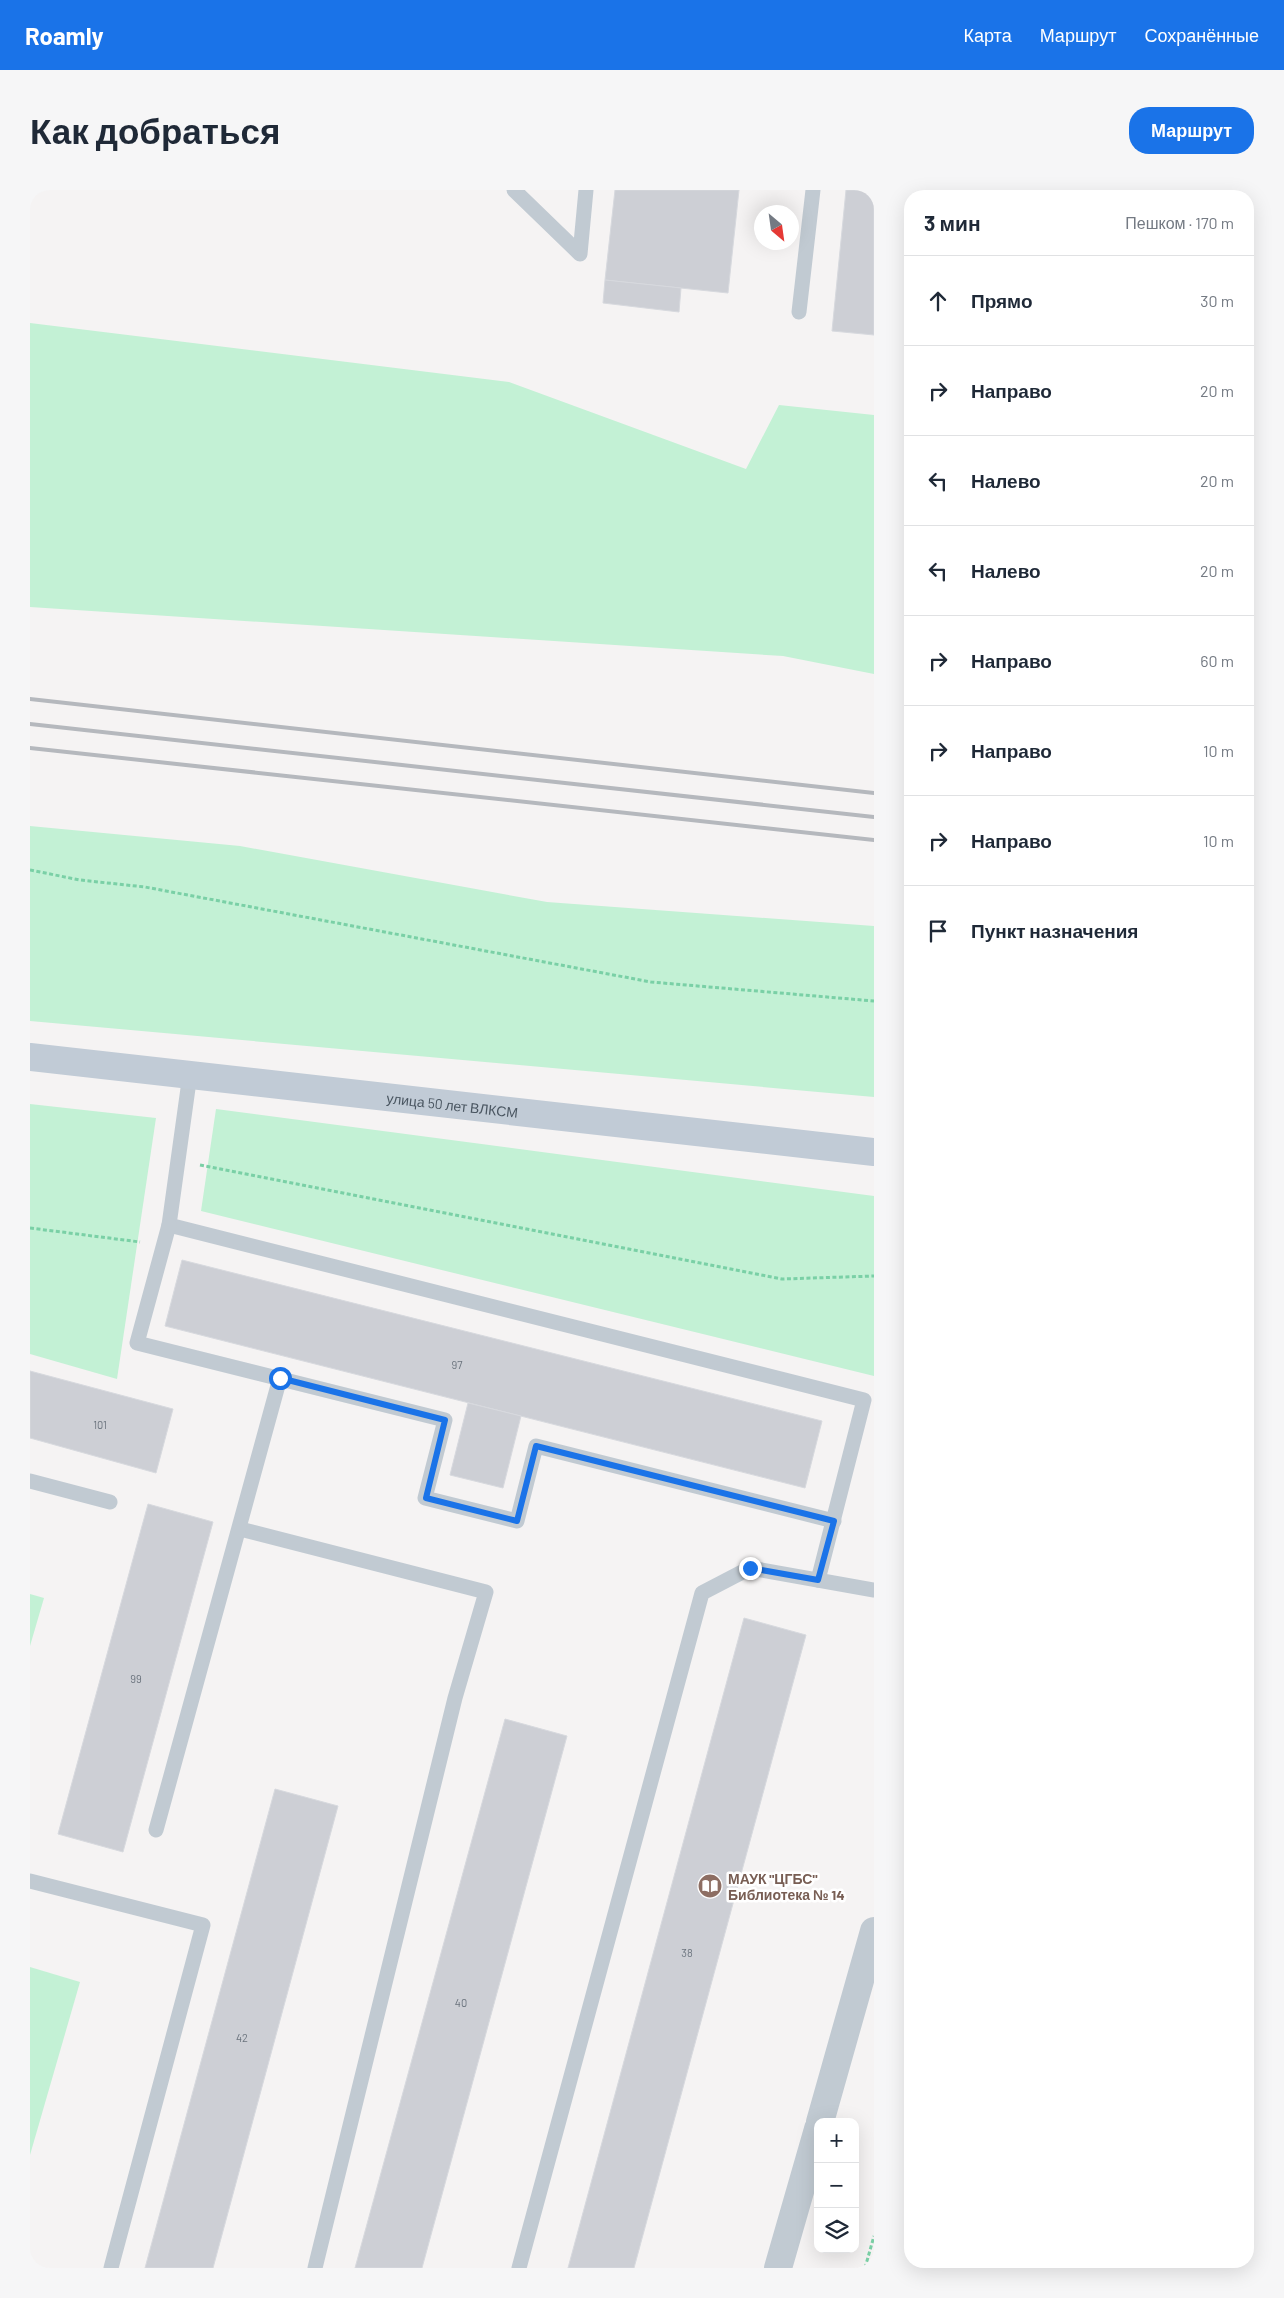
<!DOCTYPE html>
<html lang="ru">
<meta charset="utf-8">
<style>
:root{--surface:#fff;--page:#f6f6f7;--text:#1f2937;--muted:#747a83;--line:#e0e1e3;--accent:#1a73e8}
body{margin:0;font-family:Barlow,sans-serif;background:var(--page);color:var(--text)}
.controls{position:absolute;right:15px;bottom:15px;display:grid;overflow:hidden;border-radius:10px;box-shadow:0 5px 20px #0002}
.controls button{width:45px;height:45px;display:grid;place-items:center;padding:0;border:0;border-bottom:1px solid var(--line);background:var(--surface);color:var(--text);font:25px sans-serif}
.compass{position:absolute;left:724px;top:15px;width:45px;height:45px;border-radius:50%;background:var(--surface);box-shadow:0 5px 20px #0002;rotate:151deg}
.stop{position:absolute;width:15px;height:15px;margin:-11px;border:4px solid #1a73e8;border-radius:50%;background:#fff}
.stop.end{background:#1a73e8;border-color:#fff;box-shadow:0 1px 5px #0008}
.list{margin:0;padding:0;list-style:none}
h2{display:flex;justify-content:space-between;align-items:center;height:65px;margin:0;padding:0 20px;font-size:21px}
h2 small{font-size:16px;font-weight:400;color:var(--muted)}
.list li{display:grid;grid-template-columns:32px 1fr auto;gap:15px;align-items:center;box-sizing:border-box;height:90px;padding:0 20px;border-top:1px solid var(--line)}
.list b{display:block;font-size:19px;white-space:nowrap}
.list em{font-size:16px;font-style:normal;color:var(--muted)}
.icon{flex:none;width:28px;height:28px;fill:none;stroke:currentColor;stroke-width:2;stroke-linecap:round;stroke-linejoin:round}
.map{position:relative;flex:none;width:844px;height:2078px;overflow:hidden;border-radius:20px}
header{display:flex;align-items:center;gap:30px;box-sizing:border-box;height:70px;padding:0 25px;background:var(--accent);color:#fff}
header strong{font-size:24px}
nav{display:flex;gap:28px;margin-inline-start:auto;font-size:18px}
.intro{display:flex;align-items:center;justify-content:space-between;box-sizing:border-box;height:120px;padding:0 30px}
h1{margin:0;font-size:35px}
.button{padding:12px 22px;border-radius:20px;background:var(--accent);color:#fff;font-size:18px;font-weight:700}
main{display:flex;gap:30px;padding:0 30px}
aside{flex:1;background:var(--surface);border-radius:20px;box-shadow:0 5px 20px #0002}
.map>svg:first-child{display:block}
.green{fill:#c3f1d5}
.building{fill:#cdcfd5;stroke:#d7d9de}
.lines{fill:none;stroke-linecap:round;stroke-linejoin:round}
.path{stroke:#7ad0a6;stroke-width:3;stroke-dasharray:4 2.5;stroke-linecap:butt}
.lane{stroke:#c1cad2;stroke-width:15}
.street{stroke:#c1cad2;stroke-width:28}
.secondary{stroke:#c1cbd6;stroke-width:28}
.rail{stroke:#b5b8bd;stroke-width:4}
.route{stroke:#1a73e8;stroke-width:6}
.labels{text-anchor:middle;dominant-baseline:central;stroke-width:5;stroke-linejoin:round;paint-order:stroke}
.number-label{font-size:11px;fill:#6b747e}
.street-label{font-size:14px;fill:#4a5661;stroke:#fff}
.education-label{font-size:14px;font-weight:bold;fill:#785e54;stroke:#fff;text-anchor:start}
</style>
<header>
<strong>Roamly</strong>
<nav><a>Карта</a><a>Маршрут</a><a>Сохранённые</a></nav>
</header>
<div class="intro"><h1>Как добраться</h1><a class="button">Маршрут</a></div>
<main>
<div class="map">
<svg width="844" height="2078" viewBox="0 0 844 2078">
<rect width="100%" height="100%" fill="#f5f3f3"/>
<g class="green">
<polygon points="0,133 479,192 716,279 749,215 844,225 844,484 753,466 0,417"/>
<polygon points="0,636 210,656 517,712 844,736 844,907 0,831"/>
<polygon points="0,914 126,928 87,1189 0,1164"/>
<polygon points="186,919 844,1006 844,1186 171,1021"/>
<polygon points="0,1404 14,1408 0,1456"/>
<polygon points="0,1777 50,1792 0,1965"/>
</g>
<g class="building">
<polygon points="585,0 709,0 698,103 575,90"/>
<polygon points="816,0 844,0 844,145 802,141"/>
<polygon points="575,90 651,98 649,122 573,113"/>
<polygon points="152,1070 792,1231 775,1298 135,1136"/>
<polygon points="0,1181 143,1219 126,1283 0,1248"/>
<polygon points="438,1213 491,1226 473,1298 420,1285"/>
<polygon points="118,1314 183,1332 93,1662 28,1644"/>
<polygon points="714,1428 776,1445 604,2078 538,2078"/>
<polygon points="475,1529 537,1546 392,2078 325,2078"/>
<polygon points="245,1599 308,1616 183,2078 115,2078"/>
</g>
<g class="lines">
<g class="path">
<polyline points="0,680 50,690 115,697 621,792 844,811"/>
<polyline points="170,975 752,1089 844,1086"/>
<polyline points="0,1038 110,1052"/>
<polyline points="835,2078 844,2046"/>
</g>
<g class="lane">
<polyline points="484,0 550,64 556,0"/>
<polyline points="769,122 783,0"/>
<polyline points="160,884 139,1035 834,1210 788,1390"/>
<polyline points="139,1035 107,1153 415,1230 395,1308 487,1331 506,1256 804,1331"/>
<polyline points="0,1291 80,1312"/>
<polyline points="210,1339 456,1402 425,1508 285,2078"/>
<polyline points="126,1640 250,1188"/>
<polyline points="0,1691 173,1735 81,2078"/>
<polyline points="489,2078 672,1403 720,1378 844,1400"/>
</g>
<g class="street">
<polyline points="790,1932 844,1741"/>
<polyline points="748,2078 788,1939"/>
</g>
<path class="secondary" id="s1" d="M0 867 844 962"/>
<g class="rail">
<polyline points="0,509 844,603"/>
<polyline points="0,534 844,627"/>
<polyline points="0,558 844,650"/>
</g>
</g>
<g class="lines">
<polyline class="route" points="250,1188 415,1230 396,1308 487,1331 506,1256 804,1331 788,1390 720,1378"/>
</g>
<defs>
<symbol id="library-disc" viewBox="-11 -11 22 22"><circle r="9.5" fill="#8d6e63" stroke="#fff"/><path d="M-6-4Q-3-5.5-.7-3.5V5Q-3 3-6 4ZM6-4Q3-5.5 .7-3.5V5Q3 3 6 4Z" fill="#fff"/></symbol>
</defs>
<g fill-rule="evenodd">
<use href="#library-disc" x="666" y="1682" width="28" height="28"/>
</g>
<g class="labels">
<g class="number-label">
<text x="427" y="1174">97</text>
<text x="70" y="1234">101</text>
<text x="106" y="1488">99</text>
<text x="657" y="1762">38</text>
<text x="431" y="1812">40</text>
<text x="212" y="1847">42</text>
</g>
<g class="street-label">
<text stroke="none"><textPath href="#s1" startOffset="425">улица 50 лет ВЛКСМ</textPath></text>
</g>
<g class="education-label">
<text x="698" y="1688">МАУК "ЦГБС"<tspan x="698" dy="16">Библиотека № 14</tspan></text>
</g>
</g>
</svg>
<div class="controls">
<button>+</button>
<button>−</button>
<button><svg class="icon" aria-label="layers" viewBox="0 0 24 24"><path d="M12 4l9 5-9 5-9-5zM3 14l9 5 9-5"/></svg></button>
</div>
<svg class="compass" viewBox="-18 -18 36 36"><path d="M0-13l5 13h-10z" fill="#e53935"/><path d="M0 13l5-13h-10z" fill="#747a83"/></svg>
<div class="stop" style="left:250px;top:1188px"></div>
<div class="stop end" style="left:720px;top:1378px"></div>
</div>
<aside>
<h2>3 мин<small>Пешком · 170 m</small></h2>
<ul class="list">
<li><svg class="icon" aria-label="ahead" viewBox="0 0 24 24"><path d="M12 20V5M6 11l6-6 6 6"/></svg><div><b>Прямо</b></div><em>30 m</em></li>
<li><svg class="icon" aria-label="right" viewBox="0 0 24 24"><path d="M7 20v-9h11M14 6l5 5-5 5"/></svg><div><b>Направо</b></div><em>20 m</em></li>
<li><svg class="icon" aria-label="left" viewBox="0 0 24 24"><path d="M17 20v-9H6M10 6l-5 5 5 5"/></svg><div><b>Налево</b></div><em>20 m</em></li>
<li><svg class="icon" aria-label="left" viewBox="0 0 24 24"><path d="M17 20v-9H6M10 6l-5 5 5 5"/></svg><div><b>Налево</b></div><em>20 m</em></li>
<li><svg class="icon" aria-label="right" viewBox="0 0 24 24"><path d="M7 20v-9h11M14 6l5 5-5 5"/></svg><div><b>Направо</b></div><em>60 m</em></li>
<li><svg class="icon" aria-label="right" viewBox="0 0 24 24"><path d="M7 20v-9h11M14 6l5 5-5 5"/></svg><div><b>Направо</b></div><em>10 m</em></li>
<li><svg class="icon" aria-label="right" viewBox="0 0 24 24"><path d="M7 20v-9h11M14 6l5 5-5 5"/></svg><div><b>Направо</b></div><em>10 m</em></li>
<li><svg class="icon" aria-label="arrive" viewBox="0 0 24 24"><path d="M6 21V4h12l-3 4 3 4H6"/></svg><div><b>Пункт назначения</b></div></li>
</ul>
</aside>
</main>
